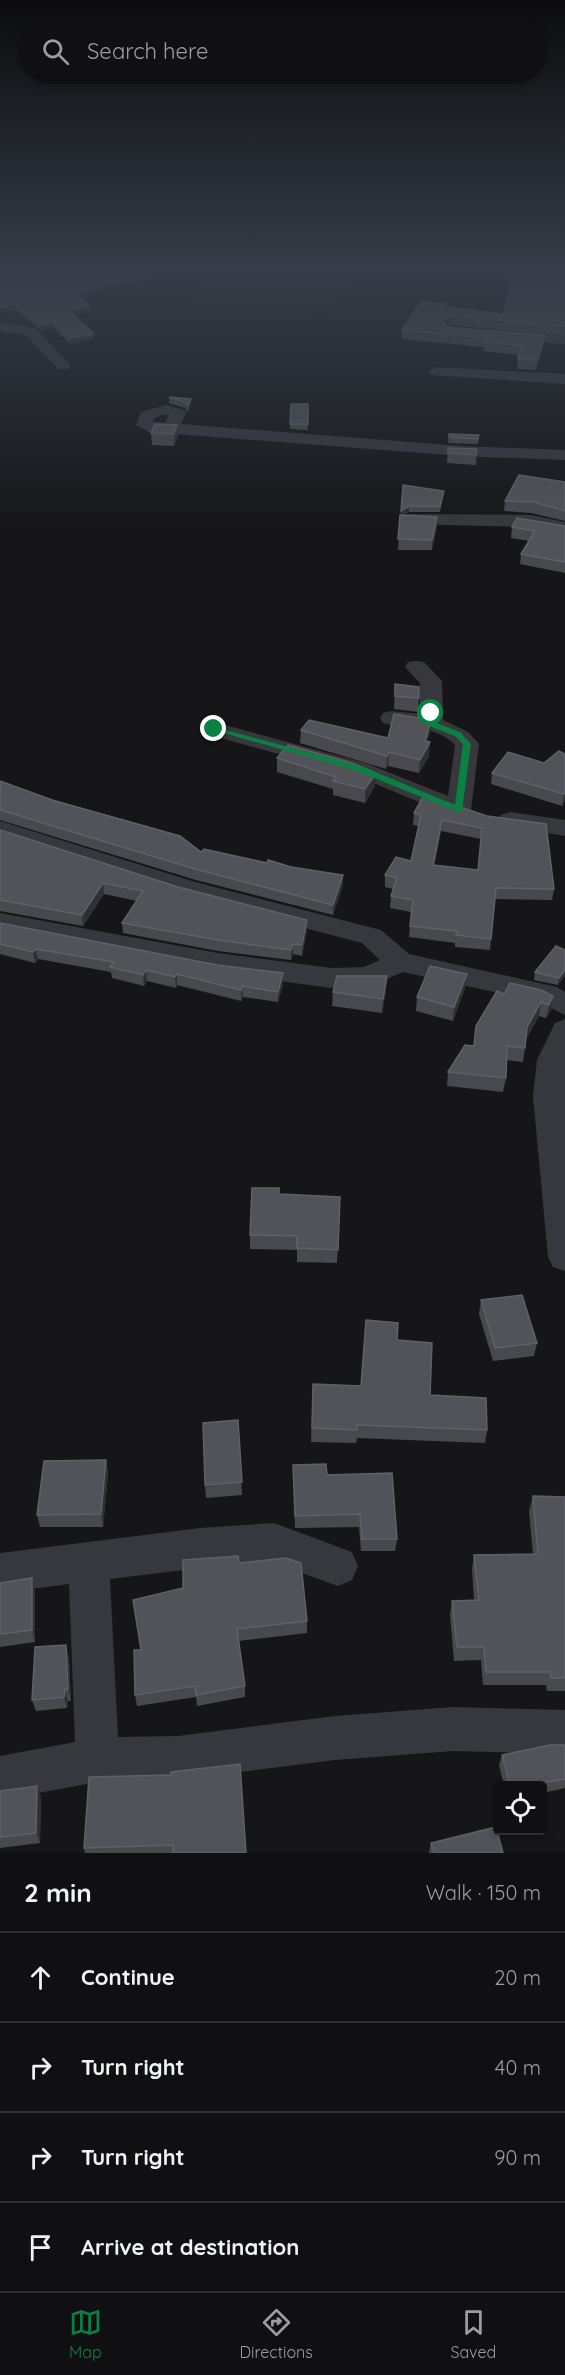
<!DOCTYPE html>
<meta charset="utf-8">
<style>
:root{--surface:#101012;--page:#1e1e20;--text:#f1f3f6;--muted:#9c9d9f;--line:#303032;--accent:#0b8043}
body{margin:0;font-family:Quicksand,sans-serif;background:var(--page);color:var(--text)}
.controls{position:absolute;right:18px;bottom:18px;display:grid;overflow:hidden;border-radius:6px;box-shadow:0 3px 9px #0003}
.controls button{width:54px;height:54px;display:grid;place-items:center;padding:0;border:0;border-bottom:2px solid var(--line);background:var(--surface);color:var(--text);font:30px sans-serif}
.stop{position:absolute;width:18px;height:18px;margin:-14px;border:4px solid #0b8043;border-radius:50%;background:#fff}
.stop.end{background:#0b8043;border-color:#fff;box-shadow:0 2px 6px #0008}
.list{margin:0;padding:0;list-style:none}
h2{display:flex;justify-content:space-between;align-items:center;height:78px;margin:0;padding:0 24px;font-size:26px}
h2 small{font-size:20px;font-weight:400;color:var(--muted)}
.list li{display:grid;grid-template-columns:39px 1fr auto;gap:18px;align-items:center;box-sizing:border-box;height:90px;padding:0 24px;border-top:2px solid var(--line)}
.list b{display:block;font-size:22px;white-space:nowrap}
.list em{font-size:20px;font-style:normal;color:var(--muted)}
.icon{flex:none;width:33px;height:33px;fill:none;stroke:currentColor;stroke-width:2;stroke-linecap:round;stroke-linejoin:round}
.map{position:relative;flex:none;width:565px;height:1853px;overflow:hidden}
.search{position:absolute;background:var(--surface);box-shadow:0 3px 9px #0003;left:18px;right:18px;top:18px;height:66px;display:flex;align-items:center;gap:15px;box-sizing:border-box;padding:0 21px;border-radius:33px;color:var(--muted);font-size:22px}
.sheet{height:438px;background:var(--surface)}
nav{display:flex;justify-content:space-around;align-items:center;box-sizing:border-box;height:84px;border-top:2px solid var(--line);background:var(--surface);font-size:16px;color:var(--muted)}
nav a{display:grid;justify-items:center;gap:3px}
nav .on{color:var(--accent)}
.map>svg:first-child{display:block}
.green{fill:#1e261f}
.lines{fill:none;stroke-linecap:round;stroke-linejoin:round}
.minor{fill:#37383d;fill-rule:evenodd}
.wall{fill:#47494d;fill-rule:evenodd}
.shaded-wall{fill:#2f3033}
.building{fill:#525359;stroke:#5f6168;stroke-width:1.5;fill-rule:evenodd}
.route{fill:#0b8043}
</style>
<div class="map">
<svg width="565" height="1853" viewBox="0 0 565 1853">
<rect width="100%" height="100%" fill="#161618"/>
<polygon class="green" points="215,271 355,271 326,313 189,300"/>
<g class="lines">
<g class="minor">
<polygon points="75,271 97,271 95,274 44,286 22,281 0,283 0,275 22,273 44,278"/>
<polygon points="109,271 125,271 143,283 136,287"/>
<polygon points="0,323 36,328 71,366 68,369 58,369 26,335 0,331"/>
<polygon points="509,333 565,336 565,344 504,340 502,337 504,334"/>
<polygon points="436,367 565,374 565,384 431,375 428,372"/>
<path d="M166 405 184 410 186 413 181 424 461 446 565 450V460L461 456 149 432 136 425 141 412ZM162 415H169L165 423 153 422 154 418Z"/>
<polygon points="409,514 531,515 565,522 565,534 531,527 402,524 400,520"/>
<path d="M416 661 424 662 442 681 443 720 468 732 479 744 471 810 468 815 459 817 450 815 352 774 206 734 203 729 206 724 214 722 368 764 448 796 455 745C436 725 408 729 383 723L380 718 383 713 391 711 420 714V683L405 667 408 662Z"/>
<polygon points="510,812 565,820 565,836 501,825 498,820 501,815"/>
<polygon points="0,821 195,882 381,930 409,954 557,987 565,992 565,1015 539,1002 403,972 368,987 332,988 218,973 0,931 0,913 218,953 332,968 364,967 380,960 362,943 179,895 0,837"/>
<polygon points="565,1019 565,1271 553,1267 548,1257 533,1096 537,1060 555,1023"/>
<polygon points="274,1523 352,1552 358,1566 352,1580 338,1586 274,1563 200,1568 110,1579 118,1737 178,1736 335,1716 453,1707 565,1710 565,1754 453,1751 335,1760 178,1780 98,1782 0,1800 0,1756 75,1742 69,1584 0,1593 0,1553 200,1528"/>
</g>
</g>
<g class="wall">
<polygon points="0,271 67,271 44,276 22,271 0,273"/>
<polygon points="128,271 168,271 141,279"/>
<polygon points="466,271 565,271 565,336 451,325 448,327 545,335 544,344 536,370 517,369 519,355 483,351 484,347 402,339 402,330 446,308 503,314 513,277"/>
<polygon points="126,279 126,284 81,298 91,311 73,315 94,334 94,339 70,344 54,328 41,330 16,310 0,313 44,283"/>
<polygon points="169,397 191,399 191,404 188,412 185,408 169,403"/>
<polygon points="291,404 308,404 308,430 290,429"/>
<polygon points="155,424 178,436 174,446 152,445 151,433"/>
<polygon points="449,434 479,435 478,444 448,443"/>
<polygon points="448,448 477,449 476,465 447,463"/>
<polygon points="565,482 565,521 531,513 504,511 505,501"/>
<polygon points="403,485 444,491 440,512 409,512 404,515 437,527 432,550 398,550"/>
<polygon points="565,526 565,573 520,564 521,554 529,541 511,538 512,527"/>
<polygon points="395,684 419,698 418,712 394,709"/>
<polygon points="301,730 388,738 430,733 427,742 429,756 419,773 388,766 386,769 300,743"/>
<polygon points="565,754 565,800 562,806 491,784 492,773 544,763"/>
<polygon points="277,758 375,786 365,803 333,795 333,789 277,772"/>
<polygon points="0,781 201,852 343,875 343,885 333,915 196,880 0,820"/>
<path d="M414 813 487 816 554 889 552 900 495 899 490 950 455 947V943L409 937 411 912 390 908 391 896 393 889 385 887V875L411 861 419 826 413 825ZM441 831 481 839 478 870 434 866Z"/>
<polygon points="0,830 178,887 307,920 307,931 302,956 293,954 291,960 218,951 123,933 122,923 137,901 104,894 83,926 0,911"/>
<polygon points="0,923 283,984 278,1002 243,997 241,1001 177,985 176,988 147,981 144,986 112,978 111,972 38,959 35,963 0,954"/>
<polygon points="565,950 558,985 534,980 535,972"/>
<polygon points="467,974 465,988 453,1021 416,1011 417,997"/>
<polygon points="386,990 382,1013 332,1006 333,992"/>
<polygon points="504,994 553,996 551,1010 546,1018 539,1016 526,1039 523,1062 506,1060 506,1078 503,1092 447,1086 448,1072 474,1046"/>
<polygon points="279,1194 340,1197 337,1263 297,1262 297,1250 250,1249 250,1235"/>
<polygon points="481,1300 537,1343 534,1356 493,1361 479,1314"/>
<polygon points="397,1340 430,1395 487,1430 485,1443 357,1438 356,1443 311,1442 313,1384 361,1386"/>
<polygon points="238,1420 242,1495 206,1498 205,1485"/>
<polygon points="106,1460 108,1473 103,1527 40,1527 37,1515"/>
<polygon points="293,1465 327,1475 397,1539 395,1551 361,1551 359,1527 295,1528"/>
<polygon points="533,1496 565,1497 565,1691 547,1691 546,1685 483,1685 481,1660 454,1661 450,1615 452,1601 474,1600 472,1569 474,1555 533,1554 529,1511"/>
<polygon points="239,1563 307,1621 307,1633 238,1641 245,1686 245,1697 197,1706 196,1697 137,1706 135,1695 141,1650 183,1588"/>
<polygon points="0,1583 35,1591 35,1642 0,1647"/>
<polygon points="69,1656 71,1701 68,1701 67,1708 36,1711 32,1700"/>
<polygon points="565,1745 565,1788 543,1793 543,1785 504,1785 499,1765 502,1755"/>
<polygon points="89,1777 246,1853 85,1853 84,1848"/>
<polygon points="0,1791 41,1797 40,1843 0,1848"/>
<polygon points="431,1843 503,1853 429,1853"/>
</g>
<g class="shaded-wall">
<polygon points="0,271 22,271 0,273"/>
<polygon points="43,271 67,271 44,276"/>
<polygon points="151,271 168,271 141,279 141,274"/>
<polygon points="126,279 126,284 76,300 75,295"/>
<polygon points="15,305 16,310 0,313 0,307"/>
<polygon points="90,305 91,311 69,316 68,310"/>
<polygon points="452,316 451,325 442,330 442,321"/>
<polygon points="53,322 54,328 41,330 41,325"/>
<polygon points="94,334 94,339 70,344 69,338"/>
<polygon points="545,335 544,344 536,370 537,360"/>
<polygon points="191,399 191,404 188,412 188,406"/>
<polygon points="177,425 178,436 174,446 174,434"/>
<polygon points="409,506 409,512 401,517 401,511"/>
<polygon points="437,517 437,527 432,550 432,540"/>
<polygon points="431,720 430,733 424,752 430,742 429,756 419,773 420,760"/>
<polygon points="389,752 388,766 386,769 387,756"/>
<polygon points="376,773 375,786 365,803 365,789"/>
<polygon points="565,792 565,800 562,806 564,794"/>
<polygon points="442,820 441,831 432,877 433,865"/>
<polygon points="343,875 343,885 333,915 333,905"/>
<polygon points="103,883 104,894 83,926 82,915"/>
<polygon points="307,920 307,931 302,956 302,945"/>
<polygon points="293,944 293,954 291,960 291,950"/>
<polygon points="36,949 38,959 35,963 33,952"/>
<polygon points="146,970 147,981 144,986 143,975"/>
<polygon points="565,970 565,976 558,985 559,978"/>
<polygon points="283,973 283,984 278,1002 278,992"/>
<polygon points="177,974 177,985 176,988 175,977"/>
<polygon points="467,974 465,988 453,1021 454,1007"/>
<polygon points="387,976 386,990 382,1013 383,999"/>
<polygon points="242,986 243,997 241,1001 241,990"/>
<polygon points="553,996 551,1010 546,1018 549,1005"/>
<polygon points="541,1002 539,1016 525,1041 527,1027"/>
<polygon points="106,1460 108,1473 103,1527 101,1514"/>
<polygon points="32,1578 35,1591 35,1642 32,1630"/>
<polygon points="66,1645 69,1656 71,1701 68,1689"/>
<polygon points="65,1689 68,1701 67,1708 64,1697"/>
<polygon points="37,1786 41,1797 40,1843 36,1833"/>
</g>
<g class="building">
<polygon points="95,271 112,271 126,279 75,295 90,305 68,310 94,334 69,338 53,322 41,325 15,305 0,307 0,280 21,278 44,283"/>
<polygon points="136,271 151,271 141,274"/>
<polygon points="515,271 565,271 565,326 452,316 442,321 447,327 545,335 537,360 518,359 521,345 484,342 487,338 402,330 421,302 446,304 444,307 503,314"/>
<polygon points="169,397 191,399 188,406 184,402"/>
<polygon points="291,404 308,404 308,424 290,424"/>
<polygon points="155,424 177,425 174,434 151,433"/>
<polygon points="449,434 479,435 478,439 449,437"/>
<polygon points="448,448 477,449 476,455 448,453"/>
<polygon points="519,475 565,482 565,511 533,502 505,501"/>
<polygon points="403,485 444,491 440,506 409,506 401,511"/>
<polygon points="400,515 437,517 432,540 398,539"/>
<polygon points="517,518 565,526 565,562 521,554 535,531 512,527"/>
<polygon points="395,684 419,687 419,698 395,696"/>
<polygon points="394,714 431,720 425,741 430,742 420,760 389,752 387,756 301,730 309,720 388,738"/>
<polygon points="288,745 352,763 376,773 365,789 333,781 336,777 277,758"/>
<polygon points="559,751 565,754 565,792 564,794 492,773 508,752 544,763"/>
<polygon points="0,781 52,800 180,836 201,852 204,849 267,863 268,860 291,867 343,875 333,905 195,869 0,810"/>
<path d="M424 795 487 816 546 824 554 889 496 888 491 939 456 935 457 931 410 926 413 900 391 896 397 878 385 875 396 857 411 861 421 815 414 813ZM442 820 482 828 478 870 433 865Z"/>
<polygon points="0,830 178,887 307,920 302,945 293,944 291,950 218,940 122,923 143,891 103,883 82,915 0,900"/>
<polygon points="0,923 217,965 283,973 278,992 242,986 241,990 177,974 175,977 146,970 143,975 110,967 114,962 36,949 33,952 0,944"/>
<polygon points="556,946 565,950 565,970 559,978 535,972"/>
<polygon points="430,966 467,974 454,1007 417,997"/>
<polygon points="337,976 387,976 383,999 333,992"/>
<polygon points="510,983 541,990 553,996 549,1005 541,1002 527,1027 525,1048 507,1046 506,1078 448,1072 465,1045 474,1046 476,1026 497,991 504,994"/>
<polygon points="252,1188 279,1188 279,1194 340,1197 338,1250 297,1248 297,1236 250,1235"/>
<polygon points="522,1295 537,1343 495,1348 481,1300"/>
<polygon points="366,1320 398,1323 397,1340 432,1343 430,1395 486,1398 487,1430 357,1425 357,1430 312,1428 313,1384 361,1386"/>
<polygon points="238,1420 242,1482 205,1485 203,1423"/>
<polygon points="106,1460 101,1514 37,1515 44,1461"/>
<polygon points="326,1464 327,1475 392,1473 397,1539 362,1539 360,1514 295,1516 293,1465"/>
<polygon points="533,1496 565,1497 565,1678 551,1678 550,1672 486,1672 484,1647 457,1647 452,1601 479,1600 474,1555 538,1554"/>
<polygon points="238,1556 239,1563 286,1558 301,1563 307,1621 237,1629 245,1686 196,1695 195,1686 135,1695 134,1650 141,1650 133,1600 183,1588 183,1560"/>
<polygon points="32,1578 32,1630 0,1634 0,1583"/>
<polygon points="66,1645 68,1689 65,1689 64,1697 32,1700 35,1647"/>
<polygon points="550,1745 565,1745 565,1779 531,1785 510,1785 502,1755"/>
<polygon points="240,1764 246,1853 173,1853 173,1845 84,1848 89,1777 171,1775 171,1772"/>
<polygon points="37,1786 36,1833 0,1837 0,1791"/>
<polygon points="496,1827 503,1853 434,1853 431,1843"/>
</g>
<linearGradient id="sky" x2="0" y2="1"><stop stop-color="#0c0c0d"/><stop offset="0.51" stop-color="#363c48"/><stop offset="1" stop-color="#363c48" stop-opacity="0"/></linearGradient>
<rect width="565" height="530" fill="url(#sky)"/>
<polygon class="route" points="428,711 435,713 436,723 460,732 471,744 462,811 456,811 357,771 210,729 214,727 363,767 455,805 463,744 455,736 429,726"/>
</svg>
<div class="controls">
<button><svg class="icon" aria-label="locate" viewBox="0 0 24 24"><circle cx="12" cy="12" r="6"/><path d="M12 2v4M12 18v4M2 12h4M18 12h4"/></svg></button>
</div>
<div class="stop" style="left:431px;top:713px"></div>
<div class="stop end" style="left:214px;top:729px"></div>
<div class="search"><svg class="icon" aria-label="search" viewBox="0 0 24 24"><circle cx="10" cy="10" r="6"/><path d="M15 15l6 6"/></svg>Search here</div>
</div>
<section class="sheet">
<h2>2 min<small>Walk · 150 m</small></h2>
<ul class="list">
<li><svg class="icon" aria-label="ahead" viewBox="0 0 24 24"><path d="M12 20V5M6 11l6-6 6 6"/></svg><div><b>Continue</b></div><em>20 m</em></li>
<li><svg class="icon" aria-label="right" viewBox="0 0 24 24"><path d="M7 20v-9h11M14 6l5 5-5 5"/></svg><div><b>Turn right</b></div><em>40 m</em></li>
<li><svg class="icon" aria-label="right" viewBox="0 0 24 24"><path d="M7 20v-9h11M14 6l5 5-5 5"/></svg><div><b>Turn right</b></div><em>90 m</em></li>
<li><svg class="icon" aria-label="arrive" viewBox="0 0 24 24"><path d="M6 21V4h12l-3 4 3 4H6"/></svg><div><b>Arrive at destination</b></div></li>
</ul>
</section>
<nav>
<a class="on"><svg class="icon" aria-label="map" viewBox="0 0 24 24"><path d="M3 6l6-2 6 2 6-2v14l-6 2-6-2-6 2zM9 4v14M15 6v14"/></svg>Map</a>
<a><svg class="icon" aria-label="directions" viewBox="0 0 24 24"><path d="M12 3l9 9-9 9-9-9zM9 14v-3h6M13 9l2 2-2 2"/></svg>Directions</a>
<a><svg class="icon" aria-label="saved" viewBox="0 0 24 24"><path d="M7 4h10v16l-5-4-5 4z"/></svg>Saved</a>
</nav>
